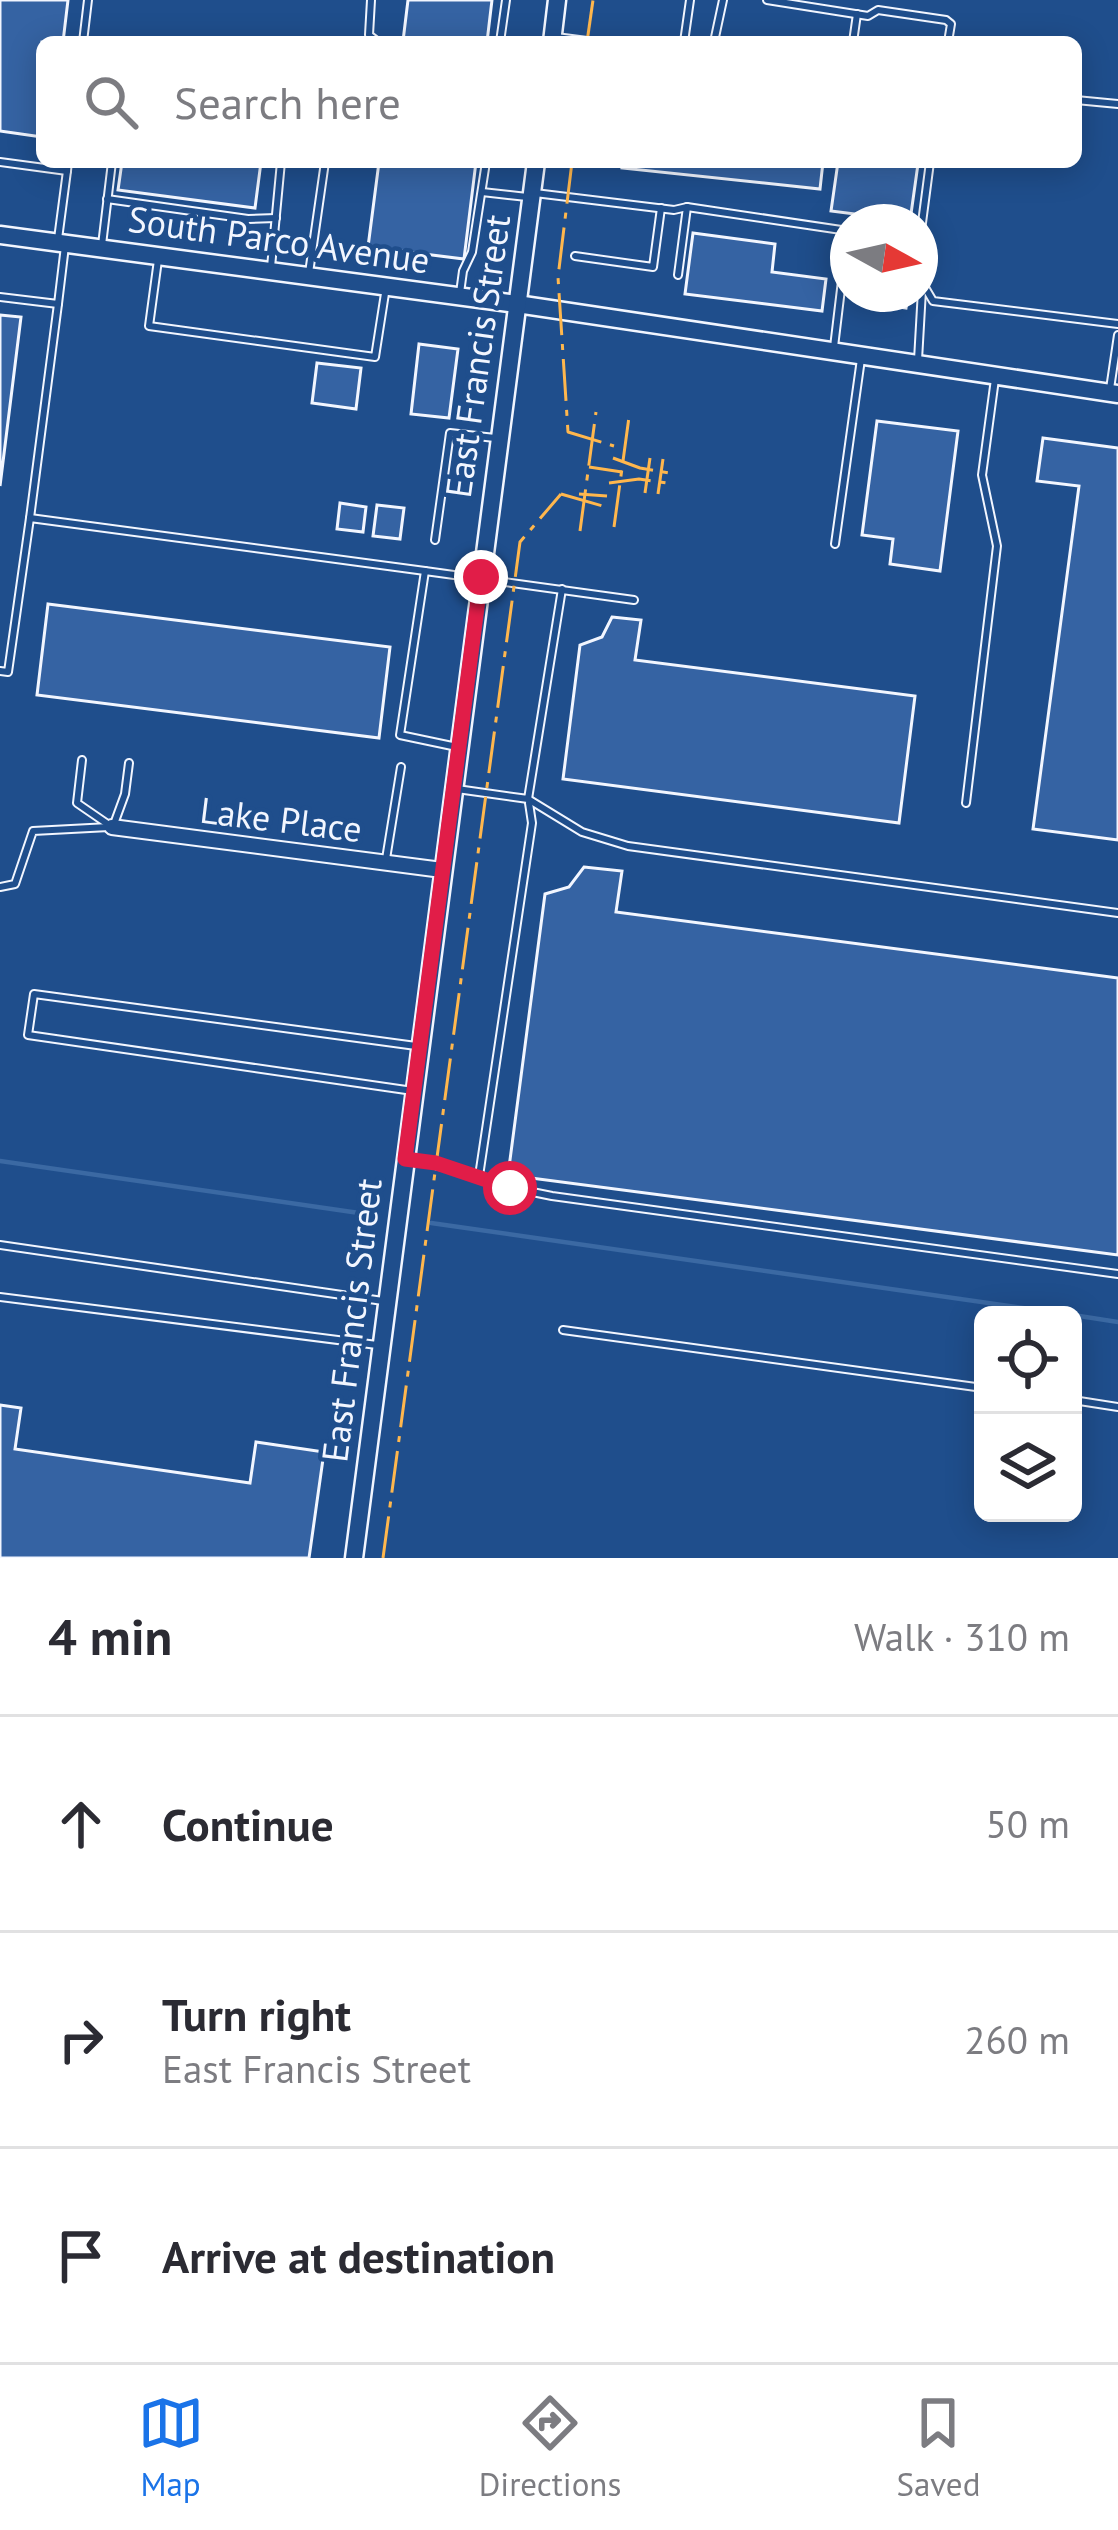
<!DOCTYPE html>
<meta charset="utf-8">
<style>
:root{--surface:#fff;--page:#f7f7f7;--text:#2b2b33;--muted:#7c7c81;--line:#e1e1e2;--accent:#1a73e8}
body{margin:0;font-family:"PT Sans",sans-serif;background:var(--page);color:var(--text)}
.controls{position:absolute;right:36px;bottom:36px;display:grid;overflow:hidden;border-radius:18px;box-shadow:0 6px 30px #0003}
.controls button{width:108px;height:108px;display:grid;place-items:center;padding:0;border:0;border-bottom:3px solid var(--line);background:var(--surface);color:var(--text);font:60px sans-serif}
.compass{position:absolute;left:830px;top:204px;width:108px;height:108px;border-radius:50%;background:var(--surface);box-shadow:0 6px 30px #0003;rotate:98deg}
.stop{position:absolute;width:36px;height:36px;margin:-27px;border:9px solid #e11d48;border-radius:50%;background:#fff}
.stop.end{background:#e11d48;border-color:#fff;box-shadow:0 3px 12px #0008}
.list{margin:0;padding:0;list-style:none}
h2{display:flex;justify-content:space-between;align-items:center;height:156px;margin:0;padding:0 48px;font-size:51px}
h2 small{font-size:39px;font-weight:400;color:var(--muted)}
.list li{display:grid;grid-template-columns:78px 1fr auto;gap:36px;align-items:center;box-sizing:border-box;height:216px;padding:0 48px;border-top:3px solid var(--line)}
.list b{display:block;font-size:45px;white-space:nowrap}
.list p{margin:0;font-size:39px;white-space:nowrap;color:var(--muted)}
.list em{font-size:39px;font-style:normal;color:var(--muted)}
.icon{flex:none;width:66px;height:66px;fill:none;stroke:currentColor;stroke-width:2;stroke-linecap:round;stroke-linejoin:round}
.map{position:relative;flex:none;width:1118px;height:1558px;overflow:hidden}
.search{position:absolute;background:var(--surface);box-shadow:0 6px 30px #0003;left:36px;right:36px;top:36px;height:132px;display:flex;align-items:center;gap:30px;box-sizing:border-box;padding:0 42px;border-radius:18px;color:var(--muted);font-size:45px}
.sheet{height:804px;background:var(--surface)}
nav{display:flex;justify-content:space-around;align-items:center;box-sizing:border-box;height:168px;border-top:3px solid var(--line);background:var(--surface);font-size:33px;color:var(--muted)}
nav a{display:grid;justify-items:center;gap:6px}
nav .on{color:var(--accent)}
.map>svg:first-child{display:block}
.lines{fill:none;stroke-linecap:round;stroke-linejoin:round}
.stream{stroke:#3b69a3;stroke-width:4.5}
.building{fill:#3563a3;stroke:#f2f6ff;stroke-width:3}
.service-casing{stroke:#f2f6ff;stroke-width:10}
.minor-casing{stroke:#f2f6ff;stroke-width:18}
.tertiary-casing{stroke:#f2f6ff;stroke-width:21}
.service{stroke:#1f4e8c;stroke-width:6}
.minor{stroke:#1f4e8c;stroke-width:14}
.tertiary{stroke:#1f4e8c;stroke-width:16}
.power{stroke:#ffb74d;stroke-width:3;stroke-dasharray:42 9 6 9;stroke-linecap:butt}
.route{stroke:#e11d48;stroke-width:15}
.labels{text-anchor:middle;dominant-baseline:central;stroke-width:9;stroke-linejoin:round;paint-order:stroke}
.street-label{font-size:36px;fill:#f2f6ff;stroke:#1f4e8c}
</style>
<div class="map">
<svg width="1118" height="1558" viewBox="0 0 1118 1558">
<rect width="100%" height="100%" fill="#1f4e8c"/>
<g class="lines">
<g class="stream">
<polyline points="0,1161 366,1214"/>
<polyline points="431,1223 1072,1315"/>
<polyline points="1073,1315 1118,1322"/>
</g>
</g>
<g class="building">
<polygon points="0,0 68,0 63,42 42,42 42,137 0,131"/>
<polygon points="408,0 492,0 487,42 403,41"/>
<polygon points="122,162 261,162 255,208 118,190"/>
<polygon points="379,162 476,162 464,259 368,247"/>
<polygon points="623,162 823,162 820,189 622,168"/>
<polygon points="838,162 918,164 910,221 831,211"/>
<polygon points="693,233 775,244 772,272 826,279 822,311 685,294"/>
<polygon points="873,294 908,294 906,308 872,303"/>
<polygon points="0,315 21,317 0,486"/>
<polygon points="419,344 458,349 449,418 411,414"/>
<polygon points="317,363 361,368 356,409 312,403"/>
<polygon points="877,421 958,431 940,571 890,564 893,539 862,535"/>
<polygon points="1043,438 1118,448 1118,840 1033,829 1079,486 1037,481"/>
<polygon points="340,503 366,507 363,532 337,529"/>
<polygon points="377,505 404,508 400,539 373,536"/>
<polygon points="48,604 390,647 379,738 37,695"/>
<polygon points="612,617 641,620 635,660 915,696 899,823 563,779 580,645 602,637"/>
<polygon points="584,867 622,871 616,912 1118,978 1118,1255 508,1175 545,894 569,887"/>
<polygon points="0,1405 21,1408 15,1449 250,1483 256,1442 324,1452 309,1558 0,1558"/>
</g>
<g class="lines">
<defs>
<g id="service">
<polyline points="371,0 369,35 378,42"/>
<polyline points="767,0 868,16 878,10 946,20 951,24 948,42"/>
<polyline points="556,37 595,42"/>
<polyline points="83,42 88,0"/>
<polyline points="500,42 506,0"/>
<polyline points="684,42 690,0"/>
<polyline points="714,42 723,0"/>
<polyline points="853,42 857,14"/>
<polyline points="1076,100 1118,104"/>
<polyline points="0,162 67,171 68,162"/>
<polyline points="482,192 527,197"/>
<polyline points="535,193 674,210 687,207"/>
<polyline points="107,199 248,219 276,218"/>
<polyline points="920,238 930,162"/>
<polyline points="58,239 67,171"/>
<polyline points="102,245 112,162"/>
<polyline points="575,256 653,267 661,208"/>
<polyline points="158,260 149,326 375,357 386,287"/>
<polyline points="271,267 281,162"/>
<polyline points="309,273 325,162"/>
<polyline points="678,275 687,207 848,231"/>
<polyline points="920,279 933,301 1118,324"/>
<polyline points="460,293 463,271 472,252 486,162"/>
<polyline points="0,297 58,304 65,246"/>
<polyline points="834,347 848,231"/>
<polyline points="918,360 922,290"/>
<polyline points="1110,389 1118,335"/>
<polyline points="30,518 58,304"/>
<polyline points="435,540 450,433 495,438"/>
<polyline points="835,544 861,359"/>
<polyline points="0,671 8,672 30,518 425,571"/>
<polyline points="457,747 400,735 425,571 634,600"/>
<polyline points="82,760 77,803 109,825"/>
<polyline points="457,789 528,799 562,589"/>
<polyline points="528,799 582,832 628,846 1118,913"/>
<polyline points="966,803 997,546 982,475 995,379"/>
<polyline points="114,824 125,794 129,763"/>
<polyline points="386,859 401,767"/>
<polyline points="0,887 15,884 33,831 109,827"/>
<polyline points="413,1091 28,1035 34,994 416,1046"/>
<polyline points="410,1159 479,1176 532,823 529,803"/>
<polyline points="479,1176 498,1185 552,1196 1118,1274"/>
<polyline points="0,1245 383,1301"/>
<polyline points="0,1297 377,1345"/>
<polyline points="563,1330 983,1388"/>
<polyline points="1073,1400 1118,1407"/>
</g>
<polyline id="minor" points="112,827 442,870"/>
<g id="tertiary">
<polyline points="552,42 557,0"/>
<polyline points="0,235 517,304 1118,394"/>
<polyline points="354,1558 536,162"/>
</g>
</defs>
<use href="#service" class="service-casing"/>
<use href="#minor" class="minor-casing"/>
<use href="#tertiary" class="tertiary-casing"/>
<use href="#service" class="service"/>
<use href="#minor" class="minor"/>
<use href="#tertiary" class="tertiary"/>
<g class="power">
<polyline points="587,42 593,0"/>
<polyline points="572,162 558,277 568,432 614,446"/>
<polyline points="613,458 640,468 669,473"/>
<polyline points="589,467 622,472"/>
<polyline points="609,483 639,479 667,483"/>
<polyline points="645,493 650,458"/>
<polyline points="561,494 606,507"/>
<polyline points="579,494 607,496"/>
<polyline points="658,494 663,459"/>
<polyline points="614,527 629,417"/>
<polyline points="580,531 596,412"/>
<polyline points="383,1558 520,542 561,494"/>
</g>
</g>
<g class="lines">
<polyline class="route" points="481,577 405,1159 436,1163 510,1188"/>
</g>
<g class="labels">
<g class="street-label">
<text transform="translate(279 239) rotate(8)">South Parco Avenue</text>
<text transform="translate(477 356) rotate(-82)">East Francis Street</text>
<text transform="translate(281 819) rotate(7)">Lake Place</text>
<text transform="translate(351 1320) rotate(-83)">East Francis Street</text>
</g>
</g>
</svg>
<div class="controls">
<button><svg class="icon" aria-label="locate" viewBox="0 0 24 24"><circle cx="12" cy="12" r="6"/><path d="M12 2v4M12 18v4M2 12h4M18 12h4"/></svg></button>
<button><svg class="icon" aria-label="layers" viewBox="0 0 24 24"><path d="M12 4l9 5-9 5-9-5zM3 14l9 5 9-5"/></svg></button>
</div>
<svg class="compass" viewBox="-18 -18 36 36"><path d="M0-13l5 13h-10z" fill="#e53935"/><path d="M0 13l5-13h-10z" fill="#7c7c81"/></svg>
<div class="stop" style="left:510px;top:1188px"></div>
<div class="stop end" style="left:481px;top:577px"></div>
<div class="search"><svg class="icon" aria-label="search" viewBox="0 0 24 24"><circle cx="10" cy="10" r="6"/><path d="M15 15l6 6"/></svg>Search here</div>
</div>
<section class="sheet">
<h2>4 min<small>Walk · 310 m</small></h2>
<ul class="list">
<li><svg class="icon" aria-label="ahead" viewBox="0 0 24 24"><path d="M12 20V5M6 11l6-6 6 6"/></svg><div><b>Continue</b></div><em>50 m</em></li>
<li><svg class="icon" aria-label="right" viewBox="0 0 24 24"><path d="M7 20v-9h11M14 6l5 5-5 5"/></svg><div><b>Turn right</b><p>East Francis Street</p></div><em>260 m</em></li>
<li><svg class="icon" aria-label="arrive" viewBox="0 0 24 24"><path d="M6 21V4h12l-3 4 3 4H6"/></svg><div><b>Arrive at destination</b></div></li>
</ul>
</section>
<nav>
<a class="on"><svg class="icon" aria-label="map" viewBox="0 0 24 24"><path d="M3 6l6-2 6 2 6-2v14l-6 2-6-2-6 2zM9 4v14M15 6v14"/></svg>Map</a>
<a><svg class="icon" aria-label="directions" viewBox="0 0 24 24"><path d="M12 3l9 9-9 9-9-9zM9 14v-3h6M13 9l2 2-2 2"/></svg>Directions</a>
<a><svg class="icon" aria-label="saved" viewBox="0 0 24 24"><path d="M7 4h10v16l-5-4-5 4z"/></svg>Saved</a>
</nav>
